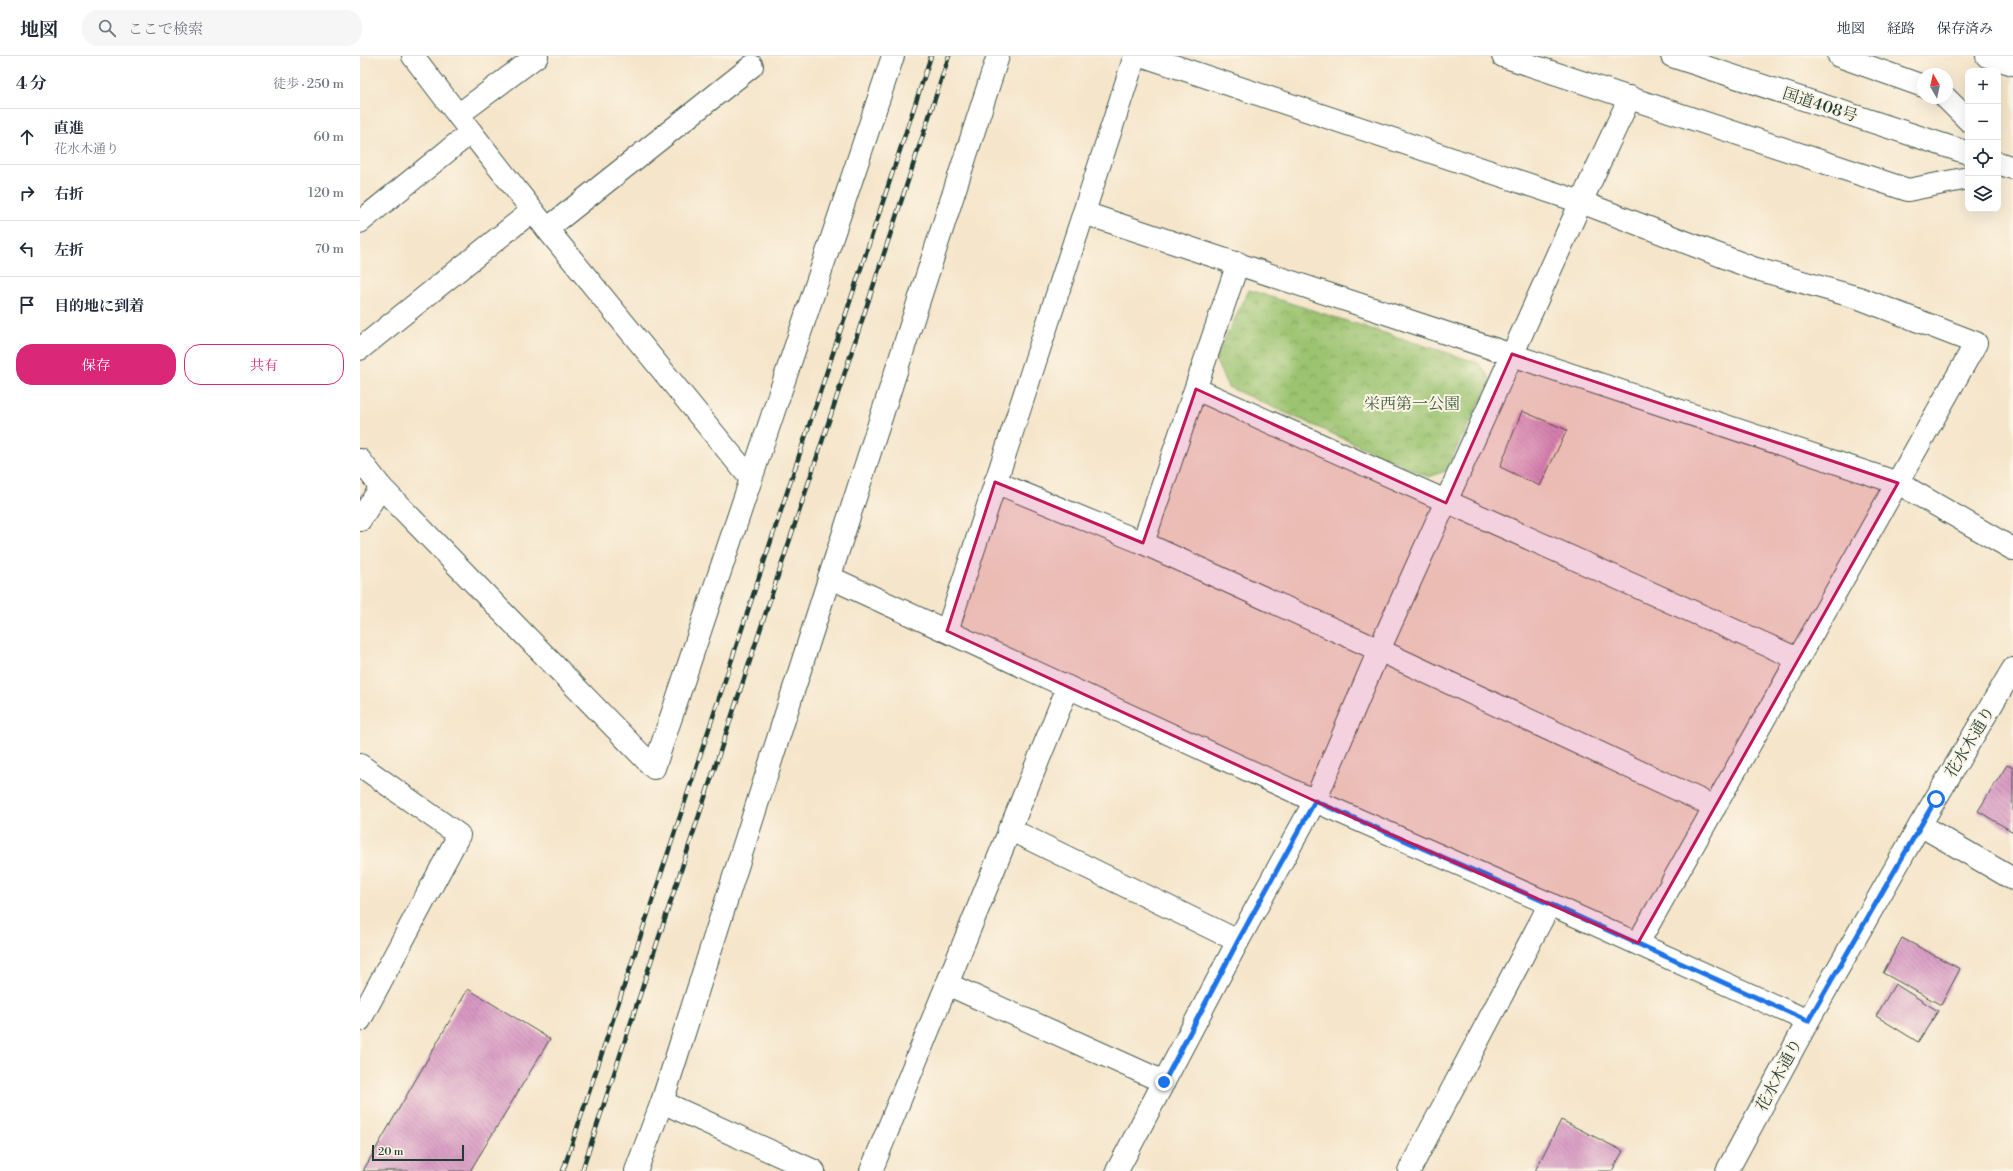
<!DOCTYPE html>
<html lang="ja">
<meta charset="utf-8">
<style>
:root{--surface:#fff;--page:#f6f6f7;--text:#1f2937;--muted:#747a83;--line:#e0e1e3;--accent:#db2777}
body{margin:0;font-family:"Libre Bodoni","Noto Serif JP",serif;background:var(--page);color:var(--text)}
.controls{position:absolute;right:12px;top:12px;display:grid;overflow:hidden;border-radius:8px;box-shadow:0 4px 16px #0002}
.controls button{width:36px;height:36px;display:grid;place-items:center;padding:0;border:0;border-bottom:1px solid var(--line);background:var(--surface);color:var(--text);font:20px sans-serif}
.compass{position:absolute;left:1557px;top:12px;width:36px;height:36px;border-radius:50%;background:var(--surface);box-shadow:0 4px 16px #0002;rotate:351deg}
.scale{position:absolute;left:12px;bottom:10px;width:92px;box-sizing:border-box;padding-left:4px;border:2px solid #1f3d34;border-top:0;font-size:11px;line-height:14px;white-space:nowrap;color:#1f3d34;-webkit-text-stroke:3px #fcf5e5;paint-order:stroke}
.stop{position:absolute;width:12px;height:12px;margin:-9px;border:3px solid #1a73e8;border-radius:50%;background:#fff}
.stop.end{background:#1a73e8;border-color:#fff;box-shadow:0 1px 4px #0008}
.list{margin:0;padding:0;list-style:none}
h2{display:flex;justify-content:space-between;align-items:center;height:52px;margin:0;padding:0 16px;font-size:17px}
h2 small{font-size:13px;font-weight:400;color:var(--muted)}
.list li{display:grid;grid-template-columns:26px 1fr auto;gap:12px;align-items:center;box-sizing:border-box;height:56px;padding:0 16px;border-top:1px solid var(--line)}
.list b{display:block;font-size:15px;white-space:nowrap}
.list p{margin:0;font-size:13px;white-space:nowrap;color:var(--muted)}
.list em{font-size:13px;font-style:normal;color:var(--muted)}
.actions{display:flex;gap:8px;padding:12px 16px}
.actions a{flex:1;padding:9px 0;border:1px solid var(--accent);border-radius:16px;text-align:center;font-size:14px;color:var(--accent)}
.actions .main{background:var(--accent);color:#fff}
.icon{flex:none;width:22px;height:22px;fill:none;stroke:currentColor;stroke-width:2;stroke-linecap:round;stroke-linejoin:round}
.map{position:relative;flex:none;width:1653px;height:1115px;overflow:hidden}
header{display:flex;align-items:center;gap:24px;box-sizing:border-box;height:56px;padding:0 20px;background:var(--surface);border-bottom:1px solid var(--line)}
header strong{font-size:19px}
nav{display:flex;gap:22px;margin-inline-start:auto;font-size:14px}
.search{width:280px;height:36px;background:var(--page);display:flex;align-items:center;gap:10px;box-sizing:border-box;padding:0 14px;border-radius:16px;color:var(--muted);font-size:15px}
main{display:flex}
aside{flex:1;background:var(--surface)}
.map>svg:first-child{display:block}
.park{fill:url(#park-crowns);stroke:#5d8052}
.building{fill:url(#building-back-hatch)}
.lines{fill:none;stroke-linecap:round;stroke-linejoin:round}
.street-casing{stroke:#3f564a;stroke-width:24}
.secondary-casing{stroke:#3f564a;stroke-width:24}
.highway-casing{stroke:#3f564a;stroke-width:24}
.street{stroke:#fff;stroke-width:22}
.secondary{stroke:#fff;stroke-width:22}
.highway{stroke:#fff;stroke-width:22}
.rail-casing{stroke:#1f3d34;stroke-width:4.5}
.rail{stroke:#fcf5e5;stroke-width:3;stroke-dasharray:9;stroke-linecap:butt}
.route{stroke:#1a73e8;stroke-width:5}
.marked{fill:#c2185b;fill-opacity:0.2;stroke:#c2185b;stroke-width:3;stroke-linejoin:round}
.labels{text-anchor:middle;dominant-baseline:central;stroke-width:4;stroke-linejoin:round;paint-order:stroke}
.street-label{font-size:16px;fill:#1f3d34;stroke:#fcf5e5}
.park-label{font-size:16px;fill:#3e5e43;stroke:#fcf5e5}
</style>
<header>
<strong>地図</strong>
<div class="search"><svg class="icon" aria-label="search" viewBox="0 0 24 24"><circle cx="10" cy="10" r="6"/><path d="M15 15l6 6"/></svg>ここで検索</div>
<nav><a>地図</a><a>経路</a><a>保存済み</a></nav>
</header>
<main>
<aside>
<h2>4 分<small>徒歩 · 250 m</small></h2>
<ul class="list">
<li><svg class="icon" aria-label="ahead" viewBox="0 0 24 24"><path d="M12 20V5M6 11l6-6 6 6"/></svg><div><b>直進</b><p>花水木通り</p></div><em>60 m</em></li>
<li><svg class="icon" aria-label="right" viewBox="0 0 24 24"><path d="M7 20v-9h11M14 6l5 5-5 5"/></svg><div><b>右折</b></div><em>120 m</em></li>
<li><svg class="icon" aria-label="left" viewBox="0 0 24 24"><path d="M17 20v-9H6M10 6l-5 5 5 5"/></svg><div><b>左折</b></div><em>70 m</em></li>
<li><svg class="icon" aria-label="arrive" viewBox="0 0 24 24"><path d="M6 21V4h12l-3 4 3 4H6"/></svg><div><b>目的地に到着</b></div></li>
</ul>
<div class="actions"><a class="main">保存</a><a>共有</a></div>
</aside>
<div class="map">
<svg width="1653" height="1115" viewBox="0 0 1653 1115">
<defs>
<pattern id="park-crowns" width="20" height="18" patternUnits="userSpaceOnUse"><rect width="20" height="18" fill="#9bc36f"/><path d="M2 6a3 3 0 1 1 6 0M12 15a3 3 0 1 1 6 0" fill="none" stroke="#7ea05c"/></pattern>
<pattern id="building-back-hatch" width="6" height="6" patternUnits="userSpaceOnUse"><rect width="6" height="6" fill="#d898c3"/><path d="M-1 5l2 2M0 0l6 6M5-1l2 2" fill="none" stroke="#af7d9f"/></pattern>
</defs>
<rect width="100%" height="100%" fill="#fcf5e5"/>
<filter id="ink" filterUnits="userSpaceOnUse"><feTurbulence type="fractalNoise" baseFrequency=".025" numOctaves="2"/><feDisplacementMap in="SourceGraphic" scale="8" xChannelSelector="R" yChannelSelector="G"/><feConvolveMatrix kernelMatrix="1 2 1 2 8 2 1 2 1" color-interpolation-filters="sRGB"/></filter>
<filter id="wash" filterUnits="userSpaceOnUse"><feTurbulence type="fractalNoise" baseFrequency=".012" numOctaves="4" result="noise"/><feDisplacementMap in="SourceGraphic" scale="16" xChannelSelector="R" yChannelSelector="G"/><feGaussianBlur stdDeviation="0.9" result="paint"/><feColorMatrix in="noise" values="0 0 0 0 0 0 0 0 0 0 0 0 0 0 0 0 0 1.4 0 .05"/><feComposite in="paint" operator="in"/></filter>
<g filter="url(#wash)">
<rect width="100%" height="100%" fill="#f5e5ca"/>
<polygon class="park" points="889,234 1119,307 1131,325 1085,415 1069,421 868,331 855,303"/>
<g id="blocks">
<g class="building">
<polygon points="1162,355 1207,374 1180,430 1140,411"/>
<polygon points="1647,709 1653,712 1653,776 1618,755"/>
<polygon points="1542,882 1600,913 1581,949 1523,917"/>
<polygon points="1535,928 1578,955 1558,986 1516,960"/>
<polygon points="108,933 190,983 110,1115 3,1115"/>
<polygon points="1201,1064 1263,1095 1252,1115 1175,1115"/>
</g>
</g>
</g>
<g filter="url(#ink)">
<use href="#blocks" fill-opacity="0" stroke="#3f564a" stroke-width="1"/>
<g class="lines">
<defs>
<g id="street">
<polyline points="784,0 1221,146 1393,212 1499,242 1616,287 1278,887"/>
<polyline points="1143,0 1548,134 1608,122"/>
<polyline points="1479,0 1563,30"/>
<polyline points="1627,0 1653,8"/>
<polyline points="1586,42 1608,64"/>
<polyline points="98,59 177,0"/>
<polyline points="111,76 187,173 391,423"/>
<polyline points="724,157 1538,427 1653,493"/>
<polyline points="0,166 111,76 53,0"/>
<polyline points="187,173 392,10"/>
<polyline points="0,293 172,155"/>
<polyline points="836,333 1438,603"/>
<polyline points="0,404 21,431 294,712 533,0"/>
<polyline points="635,426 783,487 1019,594 1355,751"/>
<polyline points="0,464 21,431"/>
<polyline points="783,487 878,207"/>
<polyline points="587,575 775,0"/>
<polyline points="0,709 99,779 0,964"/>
<polyline points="649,773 878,885"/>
<polyline points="587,928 804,1026"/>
<polyline points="302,1046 454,1115"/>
<polyline points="276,1115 302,1046 475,504 638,0"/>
<polyline points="511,1115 708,631"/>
<polyline points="757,1115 878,885 955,745 1019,594 1221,146 1270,41"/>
<polyline points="1049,1115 1190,848"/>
</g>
<g id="secondary">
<polyline points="469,521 955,745 1190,848 1448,965"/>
<polyline points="1560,769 1653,823"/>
<polyline points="1367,1115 1448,965 1560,769 1653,613"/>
</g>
<g id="highway">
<polyline points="1312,0 1608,97"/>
<polyline points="1638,107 1653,112"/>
</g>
</defs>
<use href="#street" class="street-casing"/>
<use href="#secondary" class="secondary-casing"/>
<use href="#highway" class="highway-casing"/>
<use href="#street" class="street"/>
<use href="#secondary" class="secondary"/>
<use href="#highway" class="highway"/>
<defs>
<g id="rail">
<polyline points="203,1115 571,0"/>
<polyline points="222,1115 589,0"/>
</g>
</defs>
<use href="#rail" class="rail-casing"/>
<use href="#rail" class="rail"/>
</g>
</g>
<g class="lines" filter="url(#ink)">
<polyline class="route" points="804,1026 878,885 955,745 1190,848 1448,965 1576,743"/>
</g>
<path class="marked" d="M1152 298 1538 427 1278 887 955 745 587 575 635 426 783 487 836 333 1086 447Z"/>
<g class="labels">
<g class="street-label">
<text transform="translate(1460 49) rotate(18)">国道408号</text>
<text transform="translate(1610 686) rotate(-59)">花水木通り</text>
<text transform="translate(1419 1019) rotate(-62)">花水木通り</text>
</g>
<g class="park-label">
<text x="1052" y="348">栄西第一公園</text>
</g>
</g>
</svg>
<div class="controls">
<button>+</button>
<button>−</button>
<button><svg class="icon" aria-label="locate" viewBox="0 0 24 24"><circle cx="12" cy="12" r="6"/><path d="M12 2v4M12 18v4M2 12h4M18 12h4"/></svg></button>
<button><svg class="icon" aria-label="layers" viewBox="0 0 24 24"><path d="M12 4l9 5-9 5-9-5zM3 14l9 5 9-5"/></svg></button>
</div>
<svg class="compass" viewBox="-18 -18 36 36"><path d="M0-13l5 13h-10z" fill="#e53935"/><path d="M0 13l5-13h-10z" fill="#747a83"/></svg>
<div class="scale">20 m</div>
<div class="stop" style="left:1576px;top:743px"></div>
<div class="stop end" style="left:804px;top:1026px"></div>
</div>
</main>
